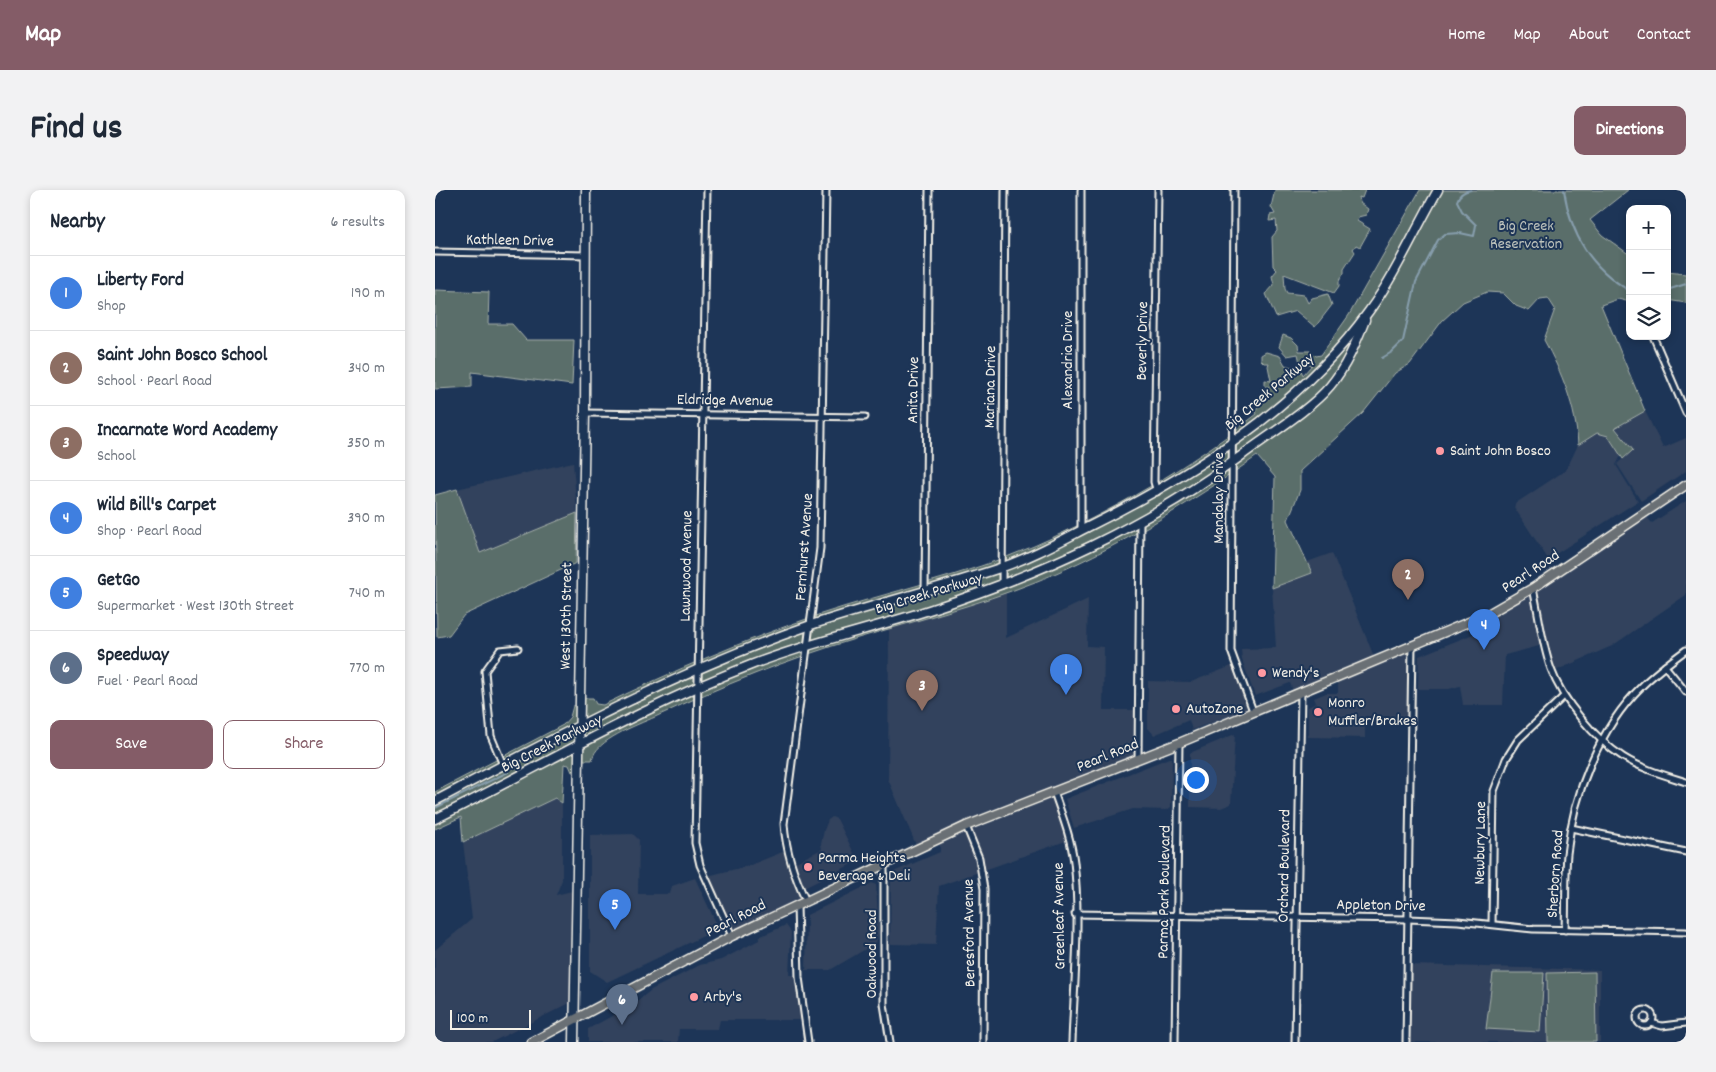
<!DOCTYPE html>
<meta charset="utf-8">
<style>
:root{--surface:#fff;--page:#f2f2f3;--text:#1f2937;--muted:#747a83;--line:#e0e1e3;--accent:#845c67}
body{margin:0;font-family:Dekko,sans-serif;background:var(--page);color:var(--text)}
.controls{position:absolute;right:15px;top:15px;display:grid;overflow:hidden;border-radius:10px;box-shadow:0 2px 8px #0003}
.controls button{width:45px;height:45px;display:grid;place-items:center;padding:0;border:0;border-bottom:1px solid var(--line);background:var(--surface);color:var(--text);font:25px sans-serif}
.scale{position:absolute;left:15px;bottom:12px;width:81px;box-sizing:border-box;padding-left:5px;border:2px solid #f4f1e8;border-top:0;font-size:14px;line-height:18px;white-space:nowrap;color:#f4f1e8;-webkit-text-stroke:4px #1d3557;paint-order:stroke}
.you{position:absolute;left:760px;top:589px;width:18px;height:18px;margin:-12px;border:4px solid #fff;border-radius:50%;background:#1a73e8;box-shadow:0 0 0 8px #1a73e833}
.badge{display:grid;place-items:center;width:32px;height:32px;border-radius:50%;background:var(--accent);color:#fff;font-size:16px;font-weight:700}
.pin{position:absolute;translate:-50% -41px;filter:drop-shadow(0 1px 2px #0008)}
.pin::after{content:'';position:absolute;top:26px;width:18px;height:15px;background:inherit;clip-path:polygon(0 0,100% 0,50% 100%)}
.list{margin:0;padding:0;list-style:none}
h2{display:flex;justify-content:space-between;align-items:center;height:65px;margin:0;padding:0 20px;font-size:21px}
h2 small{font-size:16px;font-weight:400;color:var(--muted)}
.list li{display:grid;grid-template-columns:32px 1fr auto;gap:15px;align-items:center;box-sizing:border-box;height:75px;padding:0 20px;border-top:1px solid var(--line)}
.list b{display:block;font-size:19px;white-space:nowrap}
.list p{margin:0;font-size:16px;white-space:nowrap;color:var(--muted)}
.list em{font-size:16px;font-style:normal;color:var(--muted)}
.actions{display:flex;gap:10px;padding:15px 20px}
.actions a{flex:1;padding:11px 0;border:1px solid var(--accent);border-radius:10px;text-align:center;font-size:18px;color:var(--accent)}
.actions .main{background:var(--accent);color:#fff}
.icon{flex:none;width:28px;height:28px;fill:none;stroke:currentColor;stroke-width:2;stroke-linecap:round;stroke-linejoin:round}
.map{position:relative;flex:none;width:1251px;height:852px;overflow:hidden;border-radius:10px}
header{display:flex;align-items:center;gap:30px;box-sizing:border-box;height:70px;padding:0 25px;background:var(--accent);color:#fff}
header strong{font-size:24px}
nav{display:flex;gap:28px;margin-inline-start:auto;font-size:18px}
.intro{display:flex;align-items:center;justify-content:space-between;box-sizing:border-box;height:120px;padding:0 30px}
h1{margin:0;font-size:35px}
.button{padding:12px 22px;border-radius:10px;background:var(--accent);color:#fff;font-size:18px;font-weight:700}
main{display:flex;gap:30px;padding:0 30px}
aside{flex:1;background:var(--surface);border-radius:10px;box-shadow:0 2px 8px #0003}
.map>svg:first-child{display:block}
.built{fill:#31425d}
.green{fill:#5a6e6a;stroke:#a7b0a9}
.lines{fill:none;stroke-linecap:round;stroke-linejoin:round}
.stream{stroke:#879ead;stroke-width:2}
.street-casing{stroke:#f4f1e8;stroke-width:9}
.secondary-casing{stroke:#f4f1e8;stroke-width:11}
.primary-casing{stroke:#f4f1e8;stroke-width:11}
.street{stroke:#1d3557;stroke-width:5}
.secondary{stroke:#1d3557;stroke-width:8}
.primary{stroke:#6a7074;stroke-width:8}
.poi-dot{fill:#ff9aa2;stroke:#1d3557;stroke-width:2}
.labels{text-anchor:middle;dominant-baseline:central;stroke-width:4;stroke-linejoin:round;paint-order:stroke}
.park-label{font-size:16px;fill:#bec3bc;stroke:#1d3557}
.street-label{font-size:16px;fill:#f4f1e8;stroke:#1d3557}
.poi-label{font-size:16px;fill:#f4f1e8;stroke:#1d3557;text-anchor:start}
</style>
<header>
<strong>Map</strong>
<nav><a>Home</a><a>Map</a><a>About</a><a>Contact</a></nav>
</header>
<div class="intro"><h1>Find us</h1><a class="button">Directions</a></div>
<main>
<aside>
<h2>Nearby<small>6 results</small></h2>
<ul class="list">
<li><span class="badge" style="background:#3f7fe0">1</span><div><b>Liberty Ford</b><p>Shop</p></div><em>190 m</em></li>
<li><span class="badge" style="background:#8d6e63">2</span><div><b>Saint John Bosco School</b><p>School · Pearl Road</p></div><em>340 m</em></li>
<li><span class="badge" style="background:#8d6e63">3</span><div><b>Incarnate Word Academy</b><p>School</p></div><em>350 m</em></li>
<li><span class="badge" style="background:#3f7fe0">4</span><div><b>Wild Bill's Carpet</b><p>Shop · Pearl Road</p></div><em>390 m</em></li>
<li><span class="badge" style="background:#3f7fe0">5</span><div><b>GetGo</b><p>Supermarket · West 130th Street</p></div><em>740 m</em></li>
<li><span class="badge" style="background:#5c6f8a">6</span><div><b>Speedway</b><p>Fuel · Pearl Road</p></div><em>770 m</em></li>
</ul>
<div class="actions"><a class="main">Save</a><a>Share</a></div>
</aside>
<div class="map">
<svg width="1251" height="852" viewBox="0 0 1251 852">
<rect width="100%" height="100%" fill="#1d3557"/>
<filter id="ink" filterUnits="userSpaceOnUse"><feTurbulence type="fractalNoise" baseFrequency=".02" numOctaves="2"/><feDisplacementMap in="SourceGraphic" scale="10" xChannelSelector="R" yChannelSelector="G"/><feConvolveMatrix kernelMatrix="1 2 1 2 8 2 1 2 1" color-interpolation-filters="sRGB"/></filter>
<g filter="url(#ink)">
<g class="built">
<polygon points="1210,221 1228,258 1251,248 1251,281 1206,311 1182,274 1197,260 1180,238"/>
<polygon points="1162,243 1173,246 1186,266 1181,275 1203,311 1113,369 1079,317 1081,313 1131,280 1143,255"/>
<polygon points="138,272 142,323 45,363 22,299"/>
<polygon points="1251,311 1251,405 1177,456 1120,481 1112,454 1070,465 1068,515 1028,515 1025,496 1014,499 983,499 984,466 1058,436 1052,427 1210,325 1217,333"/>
<polygon points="897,363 942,474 974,461 973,527 930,526 930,548 873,547 873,517 881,513 879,508 891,503 903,503 903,483 858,501 855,493 820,506 807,470 806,459 841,458 837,398 877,383 872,372"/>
<polygon points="571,402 571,448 653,409 652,456 669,457 668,520 700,520 700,566 481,655 453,589 454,439 517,421"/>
<polygon points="799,475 815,518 757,540 754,530 719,545 713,538 713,491 756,492"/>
<polygon points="800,544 796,614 786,618 755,617 755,563"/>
<polygon points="734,568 737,568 736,617 732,620 698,619 639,638 630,609"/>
<polygon points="617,606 631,651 504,696 501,755 455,754 456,683 505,662 505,652"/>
<polygon points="120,608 127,613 127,690 121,705 137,701 137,812 57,852 0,852 0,760 37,729 28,652"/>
<polygon points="397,627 402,629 423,671 369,698 361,672 387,659 386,654 389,640 393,630"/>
<polygon points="198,644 204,650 203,704 235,704 237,696 260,688 281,733 279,741 172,792 155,781 155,645"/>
<polygon points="350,661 367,709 299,741 272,686 313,676"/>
<polygon points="437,693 441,695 444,743 441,753 395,780 371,780 372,725"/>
<polygon points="351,735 356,742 354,785 361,785 367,830 285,830 283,839 244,839 243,852 153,852 153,839 199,814 216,800 265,775 286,770 324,750 324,747"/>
<polygon points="976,775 1165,780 1165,852 974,852"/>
</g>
<g class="green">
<polygon points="840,0 930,0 927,8 924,7 925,13 933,19 931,25 923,27 922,31 935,39 925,57 921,55 918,59 920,62 909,79 909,83 904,91 904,96 899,103 849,84 850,99 852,103 869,105 873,113 877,108 893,104 897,115 880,137 861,121 841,127 831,104 839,95 837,86 842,80 838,76 837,47 842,41 841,30 834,31 835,25 840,24 836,17"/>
<path d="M985 0H1193L1155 30 1167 45 1195 65V112L1183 109 1166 115 1210 221 1180 238 1198 260 1188 269 1173 246 1162 243 1143 255C1141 217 1127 183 1109 150L1120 119 1113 108 1105 109 1094 121 1081 116 1068 103 1052 102 1028 112 1007 131 975 174 960 183 928 223 865 281V300L853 330 877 383 837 398 840 287 822 266C753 315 679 360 600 392 542 415 483 430 423 448 353 469 286 496 220 527 202 535 160 550 157 570H145L144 582H137L134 575 129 574 127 613 120 608 28 652 26 627 0 639V602L128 535 135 527 138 516H145L146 508H158L161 514 168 515C238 481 309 450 383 425 455 401 529 386 599 356 678 321 754 277 822 224L821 222 829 200 834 197 830 196V190L836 191 833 176 834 173H829L826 170V165L831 162 845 166 850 175 866 180 868 185 877 175 875 174 866 177 863 164 852 166 844 157 848 145 856 148 863 155 864 161H876L881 166 886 165 914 125Z"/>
<polygon points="1232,82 1251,84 1251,113 1232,110"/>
<polygon points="0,100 54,102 53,134 77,134 91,150 139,150 137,195 37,182 37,197 0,199"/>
<polygon points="22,299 45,363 142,323 141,373 29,425 14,445 2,447 0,305"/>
<polygon points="1160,782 1161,852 1113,852 1112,783"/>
<polygon points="1058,783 1109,783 1105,842 1051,839"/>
</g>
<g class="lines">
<g class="stream">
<path d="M1129 0C1136 46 1156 78 1195 101"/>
<polyline points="1232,100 1251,94"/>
<path d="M947 168 957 162 968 151 981 92 1003 50 1010 44 1025 43 1039 46 1041 35 1027 21 1022 11C1024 4 1029 1 1036 0"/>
<polyline points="0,618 73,582"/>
</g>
<defs>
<g id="street">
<polyline points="272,0 260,653 265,675 297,746"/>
<polyline points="646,0 646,341"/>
<polyline points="799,0 796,461 818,521"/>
<polyline points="0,62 150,65"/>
<polyline points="1218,146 1251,223"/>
<polyline points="150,223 430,227"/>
<polyline points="722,302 719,292 723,0"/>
<polyline points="567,395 570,0"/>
<path d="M1098 398C1104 425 1107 454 1116 479 1127 510 1160 549 1188 567 1207 579 1229 585 1251 592"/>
<polyline points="490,401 494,0"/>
<polyline points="1230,476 1251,502"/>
<polyline points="703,569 705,331"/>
<polyline points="68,575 56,546 50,481 65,460 83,458"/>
<path d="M619 602C627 625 636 648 639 672 646 731 639 793 637 852"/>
<polyline points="531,636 544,668 549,699 548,852"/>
<polyline points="1136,638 1251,662"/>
<polyline points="449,675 449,814 455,852"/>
<path d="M371 711C359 686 351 662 349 634L385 358 391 0"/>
<polyline points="362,716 364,787 373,852"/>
<polyline points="640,724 973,729 1023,731 1098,739 1251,742"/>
<polyline points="1057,734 1059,601 1071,569 1083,550 1129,506"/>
<path d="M1130 740C1131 715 1130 689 1132 664 1138 605 1164 538 1207 496 1220 483 1236 471 1251 460"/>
<circle cx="1210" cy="828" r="8"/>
<polyline points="1216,833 1227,836 1251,833"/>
<polyline points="740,852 744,553"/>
<polyline points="860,852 866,501"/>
<polyline points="971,852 977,456"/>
</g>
<g id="secondary">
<path d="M0 611C121 547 243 481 373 436 436 415 502 399 565 378 594 368 620 354 647 340 754 287 863 220 934 121 961 84 980 40 1003 0"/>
<path d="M0 629C105 577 206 517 316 475 375 452 437 439 497 419 607 383 712 336 806 266 832 246 874 221 895 196 911 177 921 153 930 130"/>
<polyline points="139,852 150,223 151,0"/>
</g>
<polyline id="primary" points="97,852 297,746 531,636 744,553 1053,424 1098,398 1251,295"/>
</defs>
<use href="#street" class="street-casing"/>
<use href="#secondary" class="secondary-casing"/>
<use href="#primary" class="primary-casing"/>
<use href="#street" class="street"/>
<use href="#secondary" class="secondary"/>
<use href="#primary" class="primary"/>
</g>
</g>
<g class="poi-dot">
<circle cx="1005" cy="261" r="5"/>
<circle cx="827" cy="483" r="5"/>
<circle cx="741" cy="519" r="5"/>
<circle cx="883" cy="522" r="5"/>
<circle cx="373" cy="677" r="5"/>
<circle cx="259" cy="807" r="5"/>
</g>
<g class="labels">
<g class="park-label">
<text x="1091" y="36">Big Creek<tspan x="1091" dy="18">Reservation</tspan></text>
</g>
<g class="street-label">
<text transform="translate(75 51) rotate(1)">Kathleen Drive</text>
<text transform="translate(708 151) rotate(-89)">Beverly Drive</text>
<text transform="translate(633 170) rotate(-90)">Alexandria Drive</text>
<text transform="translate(556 197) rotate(-89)">Mariana Drive</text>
<text transform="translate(479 200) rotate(-89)">Anita Drive</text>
<text transform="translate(835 202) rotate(-40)">Big Creek Parkway</text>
<text transform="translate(290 211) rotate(1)">Eldridge Avenue</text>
<text transform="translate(784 308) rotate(-90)">Mandalay Drive</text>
<text transform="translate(370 357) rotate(-86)">Fernhurst Avenue</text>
<text transform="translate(252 376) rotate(-89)">Lawnwood Avenue</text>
<text transform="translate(1096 382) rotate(-33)">Pearl Road</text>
<text transform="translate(494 404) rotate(-17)">Big Creek Parkway</text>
<text transform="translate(132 426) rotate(-89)">West 130th Street</text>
<text transform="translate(117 554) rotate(-27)">Big Creek Parkway</text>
<text transform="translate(673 566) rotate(-22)">Pearl Road</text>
<text transform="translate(1046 653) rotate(-89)">Newbury Lane</text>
<text transform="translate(850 676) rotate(-89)">Orchard Boulevard</text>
<text transform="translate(1121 684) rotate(-86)">Sherborn Road</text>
<text transform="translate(730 702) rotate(-89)">Parma Park Boulevard</text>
<text transform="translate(946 716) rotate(1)">Appleton Drive</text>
<text transform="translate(625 726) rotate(-91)">Greenleaf Avenue</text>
<text transform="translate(301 729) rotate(-27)">Pearl Road</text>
<text transform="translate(535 743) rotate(-91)">Beresford Avenue</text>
<text transform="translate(437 764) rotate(-90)">Oakwood Road</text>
</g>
<g class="poi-label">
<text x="1015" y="261">Saint John Bosco</text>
<text x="837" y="483">Wendy's</text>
<text x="893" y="513">Monro<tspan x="893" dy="18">Muffler/Brakes</tspan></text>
<text x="751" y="519">AutoZone</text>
<text x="383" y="668">Parma Heights<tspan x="383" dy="18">Beverage &amp; Deli</tspan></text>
<text x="269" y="807">Arby's</text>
</g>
</g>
</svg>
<div class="controls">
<button>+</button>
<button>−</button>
<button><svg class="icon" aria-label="layers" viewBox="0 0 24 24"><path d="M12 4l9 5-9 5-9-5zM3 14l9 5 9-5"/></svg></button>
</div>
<div class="scale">100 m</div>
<div class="you"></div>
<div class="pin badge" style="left:631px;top:505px;background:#3f7fe0">1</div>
<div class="pin badge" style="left:973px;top:410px;background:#8d6e63">2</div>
<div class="pin badge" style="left:487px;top:521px;background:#8d6e63">3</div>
<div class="pin badge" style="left:1049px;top:460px;background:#3f7fe0">4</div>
<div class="pin badge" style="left:180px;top:740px;background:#3f7fe0">5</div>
<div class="pin badge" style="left:187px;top:835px;background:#5c6f8a">6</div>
</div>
</main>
